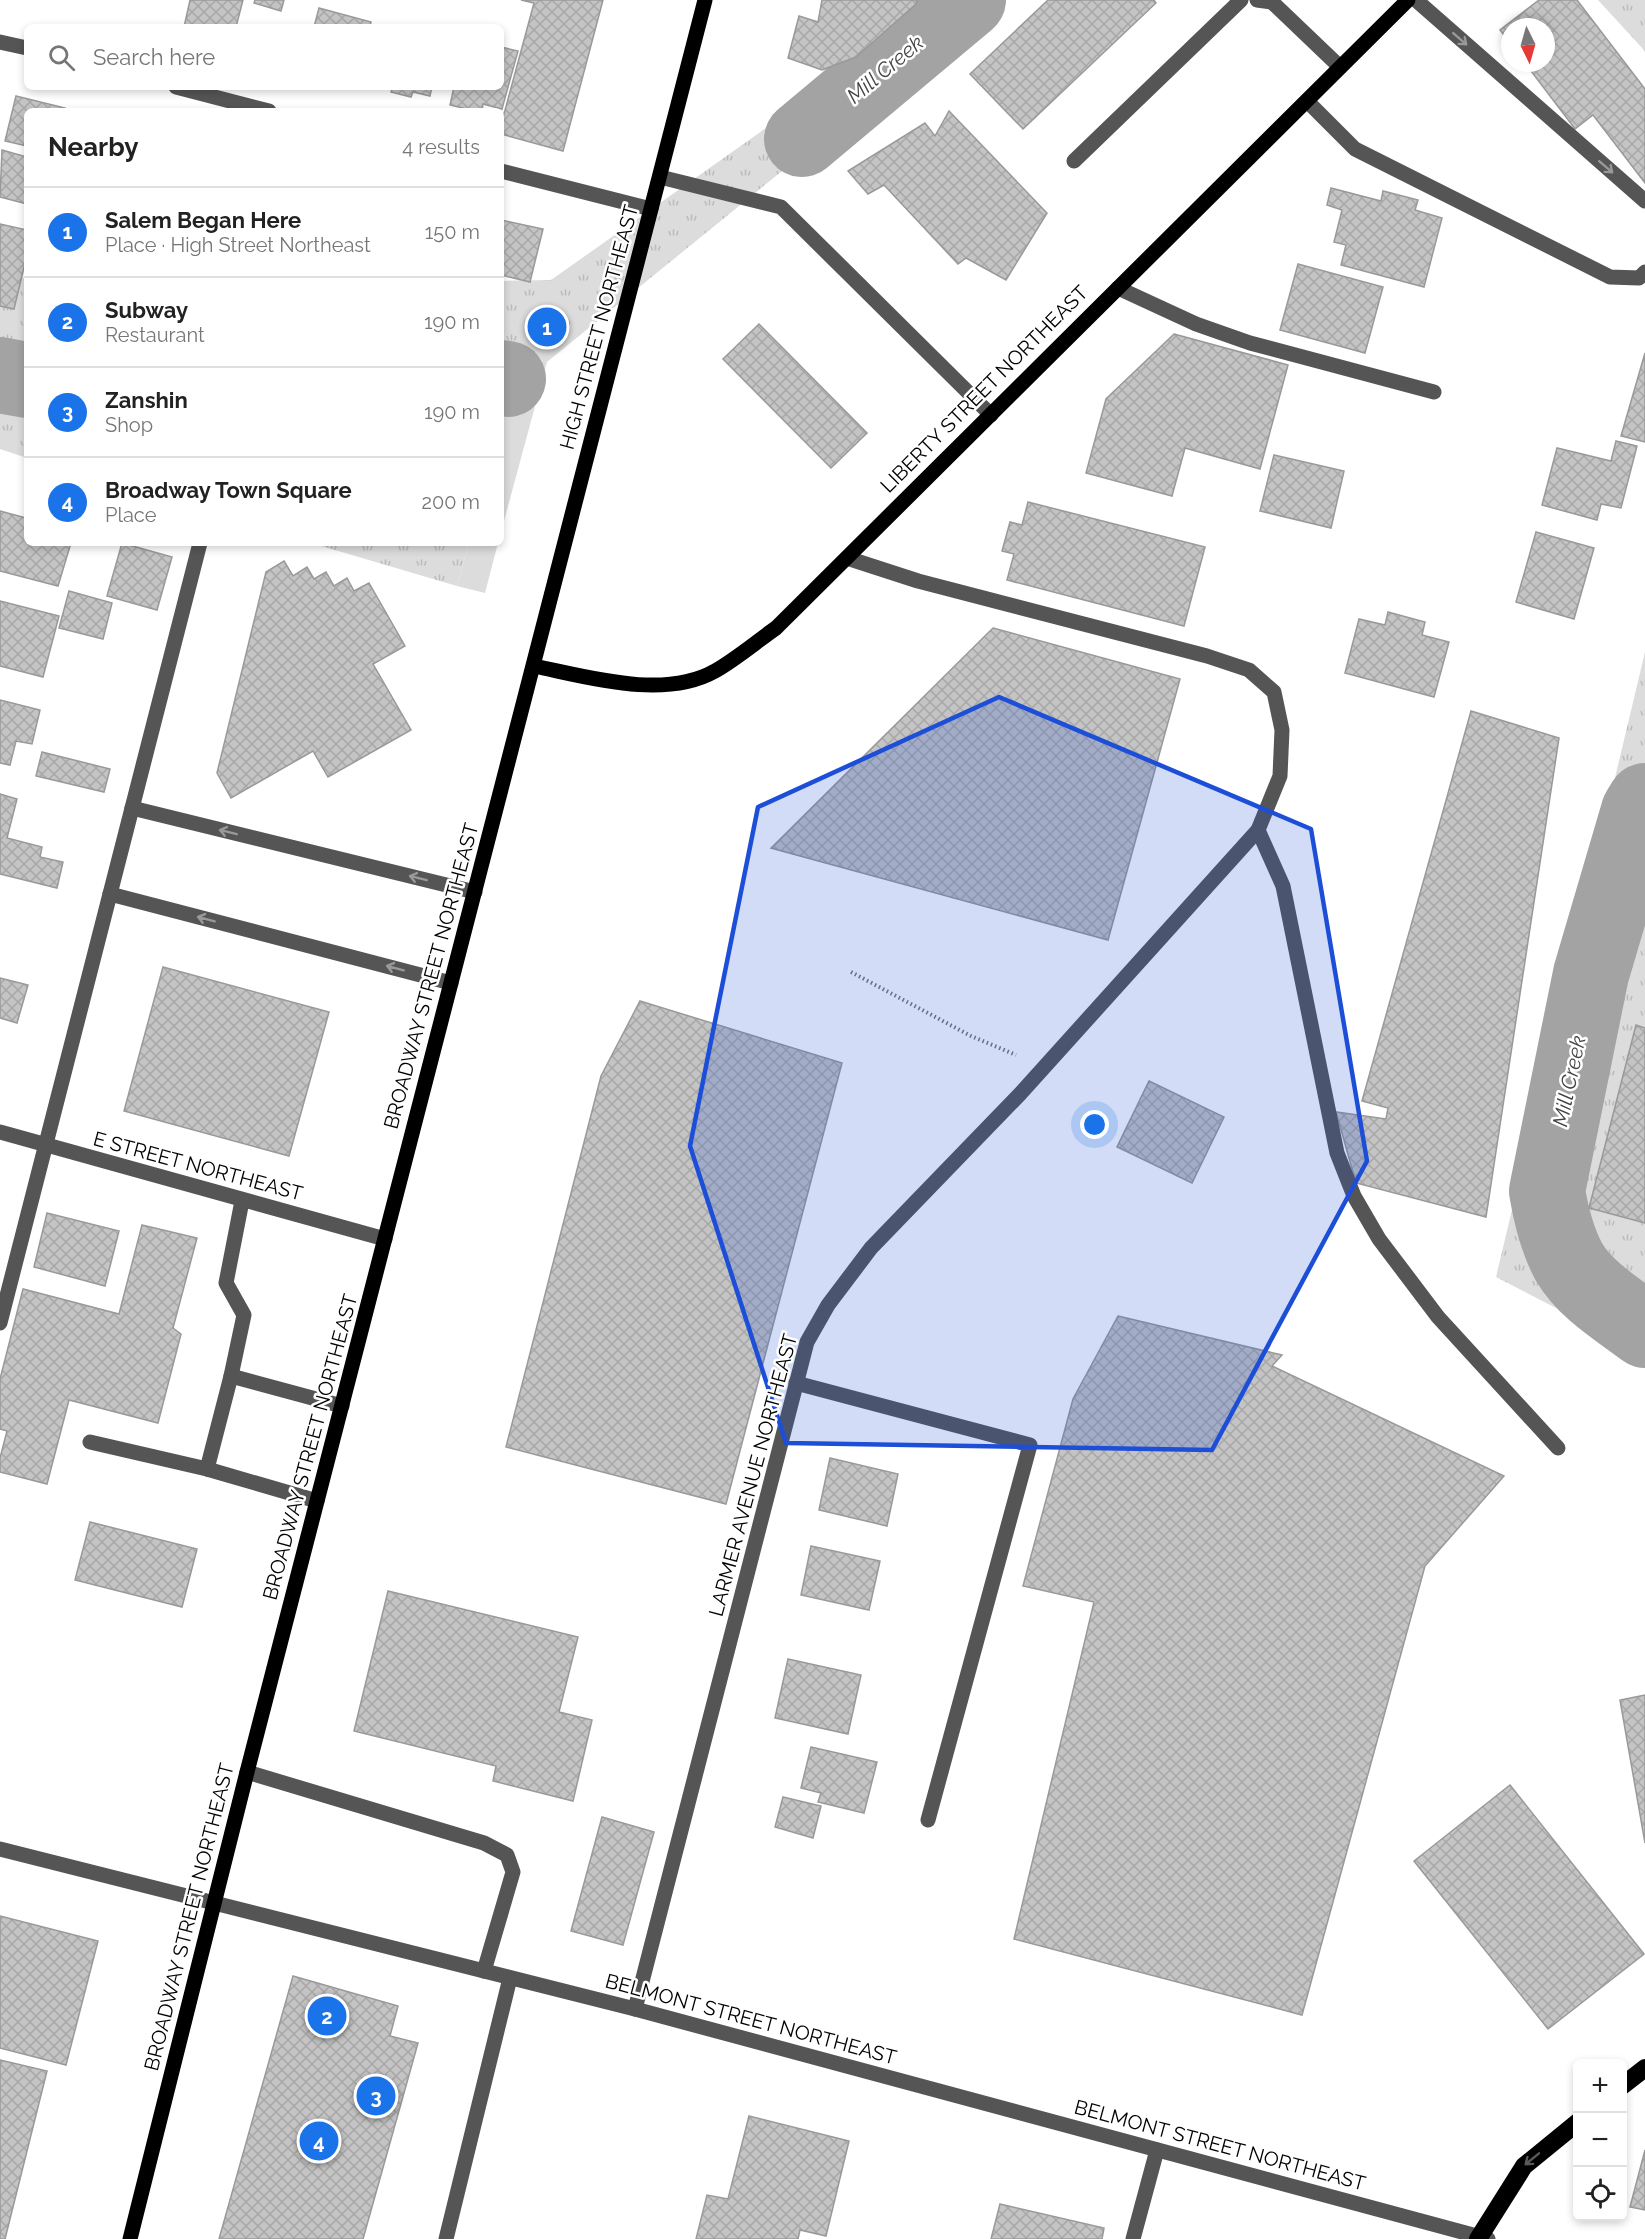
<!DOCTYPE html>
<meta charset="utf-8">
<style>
:root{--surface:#fff;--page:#f2f2f2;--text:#222;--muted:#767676;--line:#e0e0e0;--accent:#1a73e8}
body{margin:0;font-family:Raleway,sans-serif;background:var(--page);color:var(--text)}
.controls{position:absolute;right:18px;bottom:18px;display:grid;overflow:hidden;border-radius:9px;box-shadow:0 3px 9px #0003}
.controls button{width:54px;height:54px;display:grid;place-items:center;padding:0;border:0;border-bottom:2px solid var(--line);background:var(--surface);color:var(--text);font:30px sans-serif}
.compass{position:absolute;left:1501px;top:18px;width:54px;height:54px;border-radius:50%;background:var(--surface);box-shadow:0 3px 9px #0003;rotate:175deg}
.you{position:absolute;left:1095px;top:1125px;width:21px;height:21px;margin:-15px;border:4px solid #fff;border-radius:50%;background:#1a73e8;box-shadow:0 0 0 9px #1a73e833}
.badge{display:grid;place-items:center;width:39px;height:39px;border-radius:50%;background:var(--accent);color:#fff;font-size:20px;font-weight:700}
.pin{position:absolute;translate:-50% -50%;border:3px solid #fff;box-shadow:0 2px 6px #0006}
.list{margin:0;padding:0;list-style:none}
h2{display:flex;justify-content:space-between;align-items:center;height:78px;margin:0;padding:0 24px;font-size:26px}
h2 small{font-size:20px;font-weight:400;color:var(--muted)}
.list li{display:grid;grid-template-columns:39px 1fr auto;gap:18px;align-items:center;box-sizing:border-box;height:90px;padding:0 24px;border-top:2px solid var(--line)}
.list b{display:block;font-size:22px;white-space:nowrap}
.list p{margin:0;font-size:20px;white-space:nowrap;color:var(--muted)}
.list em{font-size:20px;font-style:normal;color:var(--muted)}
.icon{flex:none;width:33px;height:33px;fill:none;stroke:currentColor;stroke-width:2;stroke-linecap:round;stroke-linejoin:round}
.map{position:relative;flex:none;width:1645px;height:2239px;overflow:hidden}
.search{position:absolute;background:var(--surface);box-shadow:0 3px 9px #0003;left:24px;top:24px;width:480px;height:66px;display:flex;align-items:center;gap:15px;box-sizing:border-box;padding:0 21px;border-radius:9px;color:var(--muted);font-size:22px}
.panel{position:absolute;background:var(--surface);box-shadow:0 3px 9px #0003;left:24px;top:108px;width:480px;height:438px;border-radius:9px}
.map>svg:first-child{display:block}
.grass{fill:url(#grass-tufts)}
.park{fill:#dcdcdc}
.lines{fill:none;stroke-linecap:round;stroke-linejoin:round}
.river{stroke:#a3a3a3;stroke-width:76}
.building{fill:url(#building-cross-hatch);stroke:#999;stroke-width:1.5}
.path{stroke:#777;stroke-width:4;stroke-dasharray:1.5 3;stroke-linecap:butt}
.minor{stroke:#555;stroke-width:15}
.major{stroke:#000;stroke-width:15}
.highway{stroke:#000;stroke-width:18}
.oneway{stroke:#999}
.oneway2{stroke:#595959}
.marked{fill:#1d4ed8;fill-opacity:0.2;stroke:#1d4ed8;stroke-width:4.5;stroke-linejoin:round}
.labels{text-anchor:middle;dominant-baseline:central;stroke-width:5;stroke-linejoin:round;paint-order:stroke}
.street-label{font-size:20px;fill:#000;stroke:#fff}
.water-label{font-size:21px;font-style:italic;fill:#444;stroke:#fff}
</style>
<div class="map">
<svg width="1645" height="2239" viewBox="0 0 1645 2239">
<defs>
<pattern id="grass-tufts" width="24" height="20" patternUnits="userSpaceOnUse" patternTransform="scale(1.5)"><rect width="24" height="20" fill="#dcdcdc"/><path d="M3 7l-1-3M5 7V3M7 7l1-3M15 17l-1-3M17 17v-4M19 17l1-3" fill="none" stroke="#bbb"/></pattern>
<pattern id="building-cross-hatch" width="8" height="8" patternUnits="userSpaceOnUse" patternTransform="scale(1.5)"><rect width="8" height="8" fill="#c4c4c4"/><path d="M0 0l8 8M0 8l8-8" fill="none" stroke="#a7a7a7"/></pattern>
</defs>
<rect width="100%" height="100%" fill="#fff"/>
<g class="grass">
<polygon points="928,0 1000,0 888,85 547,362 520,355 501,425 501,281 551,280 861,61"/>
<polygon points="1598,0 1645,0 1645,52 1643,49"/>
<polygon points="0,253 27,282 27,458 0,449"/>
<polygon points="311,543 469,543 457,586"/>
<polygon points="1645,652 1645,1354 1496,1277"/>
</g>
<g class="park">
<polygon points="520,354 547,362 501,532 501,425"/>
<polygon points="469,543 498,543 485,593 457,586"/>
</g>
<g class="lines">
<g class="river">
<polyline points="802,139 968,0"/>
<polyline points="0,375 27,380"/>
<polyline points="501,378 508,379"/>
<path d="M1645 801 1639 811 1591 974 1547 1191C1551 1215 1557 1240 1569 1262 1586 1291 1619 1310 1645 1330"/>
</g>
</g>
<g class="building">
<polygon points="190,0 243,0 236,27 184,27"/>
<polygon points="255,0 284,0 281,11 254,3"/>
<polygon points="521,0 603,0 563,151 501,134 501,125 534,3"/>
<polygon points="822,0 917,0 916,4 856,57 822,70 788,58 799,16 818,22"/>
<polygon points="1048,0 1154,0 1156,3 1023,129 970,74"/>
<polygon points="1539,0 1577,0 1645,89 1645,183 1593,115 1575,129 1525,63 1546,63 1546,27 1510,27 1510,43 1500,30"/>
<polygon points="319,8 371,22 370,27 314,27"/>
<polygon points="501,47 518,51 502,109 483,104 482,111 475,111 450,105 454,87 501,87"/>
<polygon points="393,87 432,87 430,96 413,92 411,97 391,92"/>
<polygon points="16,96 65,108 64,111 27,111 27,146 5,141"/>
<polygon points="949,111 1047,213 1006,280 966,258 958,264 884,185 868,194 848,171 925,123 935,136"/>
<polygon points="2,150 27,157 27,204 0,197"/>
<polygon points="1331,188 1381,201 1383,191 1418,200 1415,210 1442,218 1424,287 1341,265 1346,245 1334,242 1342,210 1327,205"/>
<polygon points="501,220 543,229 530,282 501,275"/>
<polygon points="0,224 27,230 27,255 14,309 0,306"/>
<polygon points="1298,264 1383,287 1365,353 1280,330"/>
<polygon points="759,324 867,433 831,468 723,359"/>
<polygon points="1174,334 1288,365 1260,469 1185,448 1172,496 1086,473 1106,399"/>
<polygon points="1645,353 1645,442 1621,436"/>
<polygon points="1616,441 1637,446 1621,508 1601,504 1597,520 1542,505 1557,448 1611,461"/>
<polygon points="1274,455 1344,471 1331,528 1260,511"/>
<polygon points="1028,502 1205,547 1184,626 1007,580 1014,554 1002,551 1010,522 1022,525"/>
<polygon points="0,511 26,518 27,515 27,543 71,543 58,586 0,571"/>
<polygon points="1536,532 1594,548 1574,619 1516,602"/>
<polygon points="122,543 172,557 157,610 107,596"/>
<polygon points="284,561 293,576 307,567 314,579 326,572 334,586 347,578 354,591 369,583 405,646 373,664 411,730 328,777 313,751 231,798 217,773 266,572"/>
<polygon points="69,591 112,603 103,639 59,628"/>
<polygon points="0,601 59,616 43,677 0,666"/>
<polygon points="1388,612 1425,622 1422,635 1449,642 1434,697 1345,673 1359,619 1385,625"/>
<polygon points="993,628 1180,679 1108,940 771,848"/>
<polygon points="0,700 40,710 32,744 16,741 10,765 0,763"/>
<polygon points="1471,711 1559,738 1486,1217 1356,1183 1336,1112 1386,1119 1388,1108 1362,1101"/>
<polygon points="42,752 110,769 104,792 36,776"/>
<polygon points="0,794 17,799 7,838 42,847 40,857 63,862 57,888 0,874"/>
<polygon points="163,967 329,1012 289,1156 124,1111"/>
<polygon points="0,978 28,985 17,1023 0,1018"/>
<polygon points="640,1001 842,1063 726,1504 506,1447 601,1076"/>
<polygon points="1636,1025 1645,1028 1645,1223 1589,1208"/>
<polygon points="1149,1081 1224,1117 1192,1183 1117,1147"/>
<polygon points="47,1213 119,1231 105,1286 34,1267"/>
<polygon points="142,1225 197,1238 173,1328 181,1334 158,1423 69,1400 47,1484 0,1472 0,1458 7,1431 0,1429 0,1379 23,1289 119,1314"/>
<polygon points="1118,1316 1282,1355 1272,1366 1504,1476 1425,1566 1302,2015 1014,1939 1094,1602 1023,1586 1073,1399"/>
<polygon points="830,1458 898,1474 887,1526 819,1510"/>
<polygon points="90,1522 197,1549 182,1607 75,1580"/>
<polygon points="811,1546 880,1561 869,1610 801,1595"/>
<polygon points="388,1591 578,1637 559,1712 592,1720 573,1801 493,1781 496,1766 354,1731"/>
<polygon points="788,1659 861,1675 848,1734 775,1718"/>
<polygon points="1645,1695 1645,1843 1620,1700"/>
<polygon points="811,1747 877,1762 864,1813 818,1802 821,1793 801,1788"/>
<polygon points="1510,1785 1644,1954 1548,2029 1414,1861"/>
<polygon points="783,1797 821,1806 813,1838 775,1827"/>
<polygon points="602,1817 654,1832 623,1945 571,1931"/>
<polygon points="0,1916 98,1941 66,2065 0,2048"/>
<polygon points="293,1976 398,2006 390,2036 418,2043 363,2239 219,2239"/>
<polygon points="0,2060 47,2071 5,2239 0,2239"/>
<polygon points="749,2116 849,2141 826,2236 800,2230 798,2239 696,2239 707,2195 728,2199"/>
<polygon points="1645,2150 1645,2210 1630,2207"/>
<polygon points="1000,2204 1104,2228 1102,2239 991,2239"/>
</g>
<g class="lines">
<polyline class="path" points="851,972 971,1036 1016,1055"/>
<g class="minor">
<polyline points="1257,0 1272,2 1340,67"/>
<polyline points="1416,0 1645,201"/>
<polyline points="0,42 27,48"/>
<polyline points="176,87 269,111"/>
<polyline points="1307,101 1355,149 1610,277 1639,278 1645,272"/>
<polyline points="1074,161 1241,0"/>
<polyline points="501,171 651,209"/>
<polyline points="660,177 781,207 991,415"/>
<polyline points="1118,288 1196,324 1250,343 1434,392"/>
<polyline points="132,808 475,892"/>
<polyline points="1258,830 1283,886 1337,1153 1354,1196 1379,1239 1438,1317 1558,1448"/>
<polyline points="110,894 451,983"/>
<polyline points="0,1132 385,1239"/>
<polyline points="0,1323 200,543"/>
<polyline points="231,1376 244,1315 226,1283 242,1201"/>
<polyline points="796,1383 1030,1445 928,1820"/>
<polyline points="90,1442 207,1469 317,1501"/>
<polyline points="207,1469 231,1376 342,1406"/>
<polyline points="247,1772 484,1843 507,1855 513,1872 484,1971"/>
<polyline points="0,1849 635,2009 1488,2239"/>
<polyline points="635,2009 807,1342 828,1305 871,1248 1020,1094 1258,830 1280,776 1282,730 1274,692 1249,670 1207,656 918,581 847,558"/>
<polyline points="446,2239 510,1978"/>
<polyline points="1133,2239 1157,2150"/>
</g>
<g class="major">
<path d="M534 666C588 677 664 700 715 671 736 659 756 642 776 628L1408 0"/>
<polyline points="130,2239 247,1772 705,0"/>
</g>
<g class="highway">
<polyline points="1622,2086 1645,2068"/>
<polyline points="1478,2239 1524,2166 1578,2122"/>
</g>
</g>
<defs><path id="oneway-shaft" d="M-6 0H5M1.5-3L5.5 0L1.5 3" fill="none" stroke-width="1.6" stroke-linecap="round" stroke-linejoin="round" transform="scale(1.5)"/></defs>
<g class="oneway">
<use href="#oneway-shaft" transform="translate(1460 39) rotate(41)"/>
<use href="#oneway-shaft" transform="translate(1606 167) rotate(41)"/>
<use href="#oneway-shaft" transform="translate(228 832) rotate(-166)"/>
<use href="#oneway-shaft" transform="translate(418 878) rotate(-166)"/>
<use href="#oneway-shaft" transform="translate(206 919) rotate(-165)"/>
<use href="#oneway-shaft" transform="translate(395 968) rotate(-165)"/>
</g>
<use class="oneway2" href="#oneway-shaft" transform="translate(1532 2159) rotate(141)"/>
<path class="marked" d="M999 697 1311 829 1367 1161 1212 1450 786 1443 690 1146 758 807Z"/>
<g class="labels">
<g class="street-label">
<text transform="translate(599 327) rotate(-75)">HIGH STREET NORTHEAST</text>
<text transform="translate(984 389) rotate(-45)">LIBERTY STREET NORTHEAST</text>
<text transform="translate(431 976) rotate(-75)">BROADWAY STREET NORTHEAST</text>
<text transform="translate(198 1166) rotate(15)">E STREET NORTHEAST</text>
<text transform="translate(310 1447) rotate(-75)">BROADWAY STREET NORTHEAST</text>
<text transform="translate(753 1475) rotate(-75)">LARMER AVENUE NORTHEAST</text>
<text transform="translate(189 1917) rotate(-76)">BROADWAY STREET NORTHEAST</text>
<text transform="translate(751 2019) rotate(15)">BELMONT STREET NORTHEAST</text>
<text transform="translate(1220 2145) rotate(15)">BELMONT STREET NORTHEAST</text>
</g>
<g class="water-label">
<text transform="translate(885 69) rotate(-40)">Mill Creek</text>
<text transform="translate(1569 1081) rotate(-78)">Mill Creek</text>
</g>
</g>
</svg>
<div class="controls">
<button>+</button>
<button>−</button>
<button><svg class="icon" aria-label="locate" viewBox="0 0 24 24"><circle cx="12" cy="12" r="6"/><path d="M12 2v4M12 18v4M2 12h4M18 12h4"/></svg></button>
</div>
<svg class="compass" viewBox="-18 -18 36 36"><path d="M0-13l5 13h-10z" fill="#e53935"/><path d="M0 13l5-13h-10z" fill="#767676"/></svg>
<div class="you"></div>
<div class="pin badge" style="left:547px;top:327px">1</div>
<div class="pin badge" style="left:327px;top:2016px">2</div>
<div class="pin badge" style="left:376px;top:2096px">3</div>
<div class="pin badge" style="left:319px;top:2141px">4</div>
<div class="search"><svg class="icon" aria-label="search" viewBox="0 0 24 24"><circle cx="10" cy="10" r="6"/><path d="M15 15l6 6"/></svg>Search here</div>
<section class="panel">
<h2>Nearby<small>4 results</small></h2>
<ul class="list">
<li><span class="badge">1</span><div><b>Salem Began Here</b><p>Place · High Street Northeast</p></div><em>150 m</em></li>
<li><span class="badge">2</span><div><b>Subway</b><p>Restaurant</p></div><em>190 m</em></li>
<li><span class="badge">3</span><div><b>Zanshin</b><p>Shop</p></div><em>190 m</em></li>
<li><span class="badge">4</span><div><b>Broadway Town Square</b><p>Place</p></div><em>200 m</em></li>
</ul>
</section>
</div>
